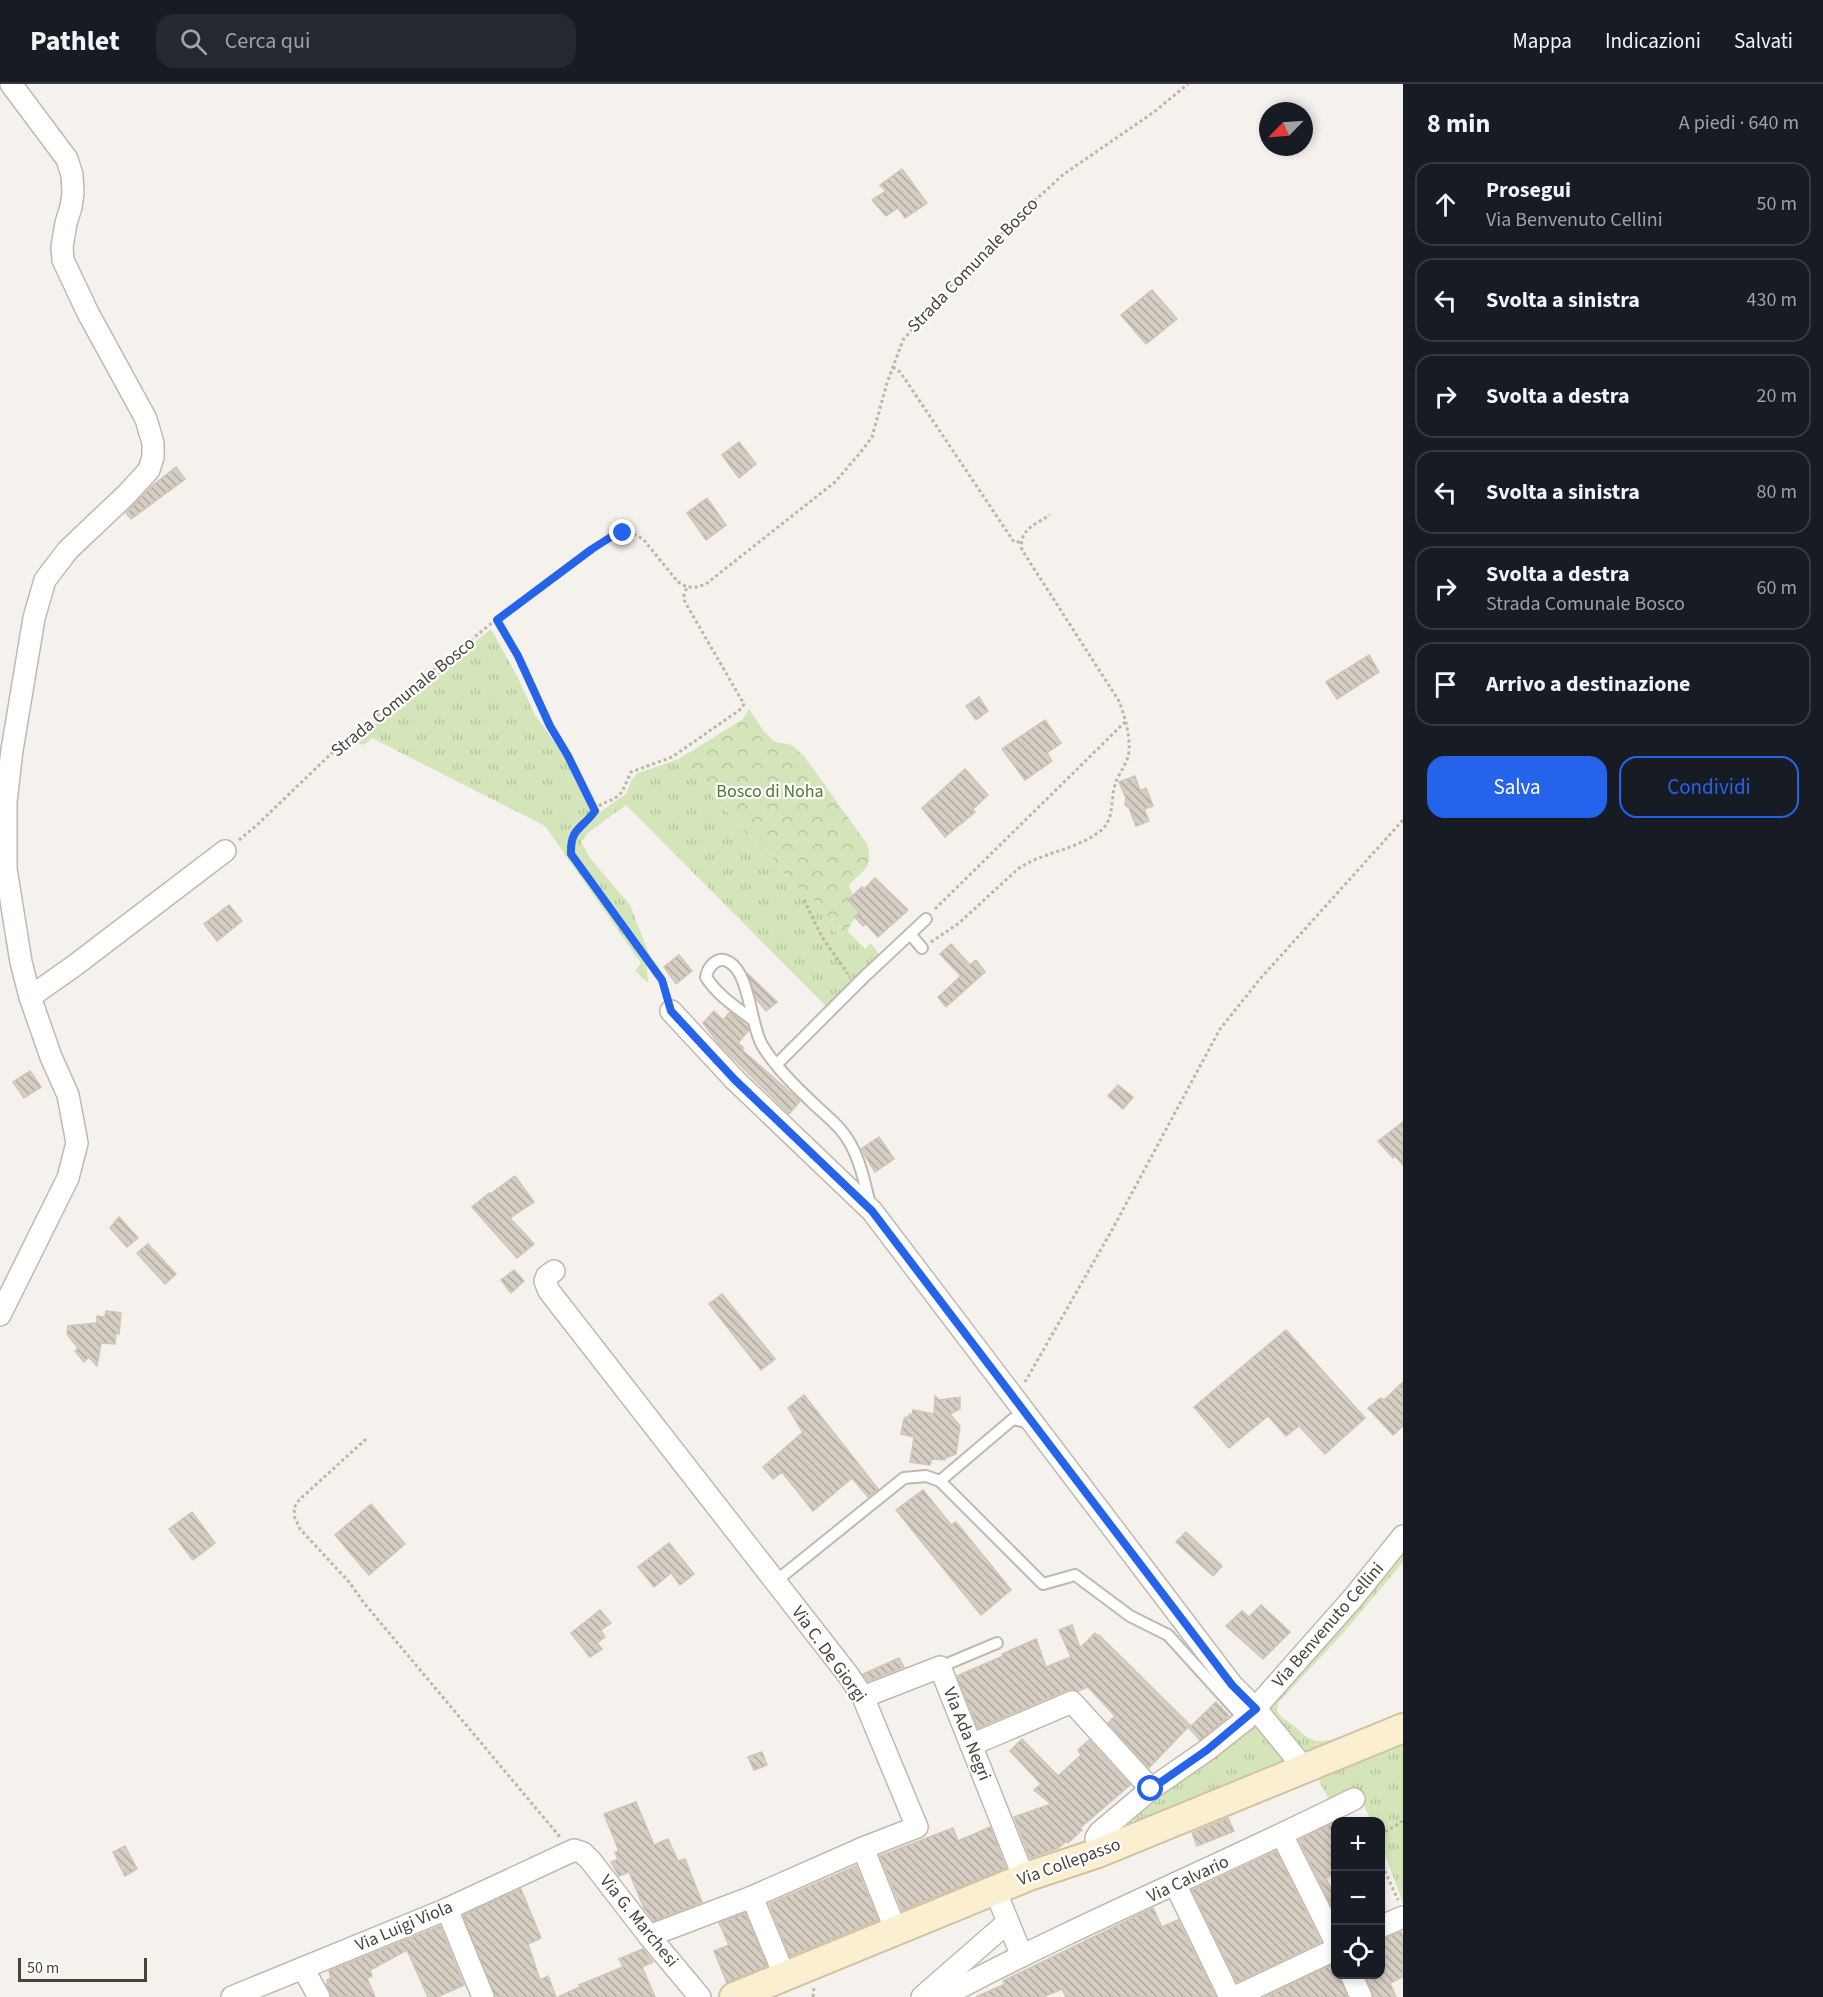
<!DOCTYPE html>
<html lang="it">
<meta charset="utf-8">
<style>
:root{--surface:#171b24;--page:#242831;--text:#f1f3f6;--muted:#9ea1a6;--line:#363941;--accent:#2563eb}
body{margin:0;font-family:"Source Sans 3",sans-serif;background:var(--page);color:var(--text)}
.controls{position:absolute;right:18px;bottom:18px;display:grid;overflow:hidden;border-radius:12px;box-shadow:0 3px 9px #0003}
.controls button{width:54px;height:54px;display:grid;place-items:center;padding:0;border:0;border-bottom:2px solid var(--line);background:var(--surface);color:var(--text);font:30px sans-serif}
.compass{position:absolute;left:1259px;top:18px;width:54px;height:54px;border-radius:50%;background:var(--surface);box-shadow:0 3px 9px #0003;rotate:245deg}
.scale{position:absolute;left:18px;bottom:15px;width:129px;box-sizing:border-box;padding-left:6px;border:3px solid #49433a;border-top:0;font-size:16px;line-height:21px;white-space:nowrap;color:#49433a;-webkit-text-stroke:4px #fff;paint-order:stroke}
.stop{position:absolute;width:18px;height:18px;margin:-14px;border:4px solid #2563eb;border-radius:50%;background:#fff}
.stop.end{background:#2563eb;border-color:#fff;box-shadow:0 2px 6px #0008}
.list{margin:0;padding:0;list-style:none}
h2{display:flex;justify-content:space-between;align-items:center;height:78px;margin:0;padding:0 24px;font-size:26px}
h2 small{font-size:20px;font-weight:400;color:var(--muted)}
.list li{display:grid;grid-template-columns:39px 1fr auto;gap:18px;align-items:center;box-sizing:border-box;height:84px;margin:0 12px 12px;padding:0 12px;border:2px solid var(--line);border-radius:18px}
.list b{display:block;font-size:22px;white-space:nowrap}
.list p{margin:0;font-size:20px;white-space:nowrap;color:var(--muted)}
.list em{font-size:20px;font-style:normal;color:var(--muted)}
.actions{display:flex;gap:12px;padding:18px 24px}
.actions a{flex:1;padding:14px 0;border:2px solid var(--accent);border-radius:18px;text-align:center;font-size:21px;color:var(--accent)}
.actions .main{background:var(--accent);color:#fff}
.icon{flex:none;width:33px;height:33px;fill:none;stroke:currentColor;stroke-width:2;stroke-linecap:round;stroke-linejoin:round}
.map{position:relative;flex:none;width:1403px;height:1913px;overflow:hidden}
header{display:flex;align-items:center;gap:36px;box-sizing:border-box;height:84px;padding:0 30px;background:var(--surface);border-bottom:2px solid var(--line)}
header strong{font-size:28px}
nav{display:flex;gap:33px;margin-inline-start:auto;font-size:21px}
.search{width:420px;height:54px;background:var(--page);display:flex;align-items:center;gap:15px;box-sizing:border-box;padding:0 21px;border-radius:18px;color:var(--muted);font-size:22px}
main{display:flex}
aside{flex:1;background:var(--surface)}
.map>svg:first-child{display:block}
.grass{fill:url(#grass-tufts)}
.forest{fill:url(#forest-crowns)}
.building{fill:url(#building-back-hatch);stroke:#d0c5b6;stroke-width:1.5}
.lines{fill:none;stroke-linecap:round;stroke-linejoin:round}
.lane-casing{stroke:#c0b9af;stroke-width:14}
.street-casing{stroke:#c0b9af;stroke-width:24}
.secondary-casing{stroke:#d1c2a0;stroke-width:32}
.path{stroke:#c1b4a2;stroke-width:3;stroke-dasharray:3 3;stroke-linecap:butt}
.lane{stroke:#fff;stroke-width:10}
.street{stroke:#fff;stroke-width:21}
.secondary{stroke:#fbefd1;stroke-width:28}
.route{stroke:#2563eb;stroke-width:8}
.labels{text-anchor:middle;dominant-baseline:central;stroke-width:4.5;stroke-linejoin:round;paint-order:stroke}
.street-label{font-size:18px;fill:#49433a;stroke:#fff}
.park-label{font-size:18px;fill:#4f7831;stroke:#fff}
</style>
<header>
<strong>Pathlet</strong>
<div class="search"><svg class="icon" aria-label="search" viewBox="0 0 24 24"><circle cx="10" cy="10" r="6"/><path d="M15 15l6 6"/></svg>Cerca qui</div>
<nav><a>Mappa</a><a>Indicazioni</a><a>Salvati</a></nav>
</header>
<main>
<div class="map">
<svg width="1403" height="1913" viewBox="0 0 1403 1913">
<defs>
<pattern id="grass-tufts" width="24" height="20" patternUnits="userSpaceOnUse" patternTransform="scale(1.5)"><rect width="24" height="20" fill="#d4e5b9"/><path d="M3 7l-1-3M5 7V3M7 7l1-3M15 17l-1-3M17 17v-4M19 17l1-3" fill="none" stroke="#b8c6a0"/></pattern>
<pattern id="forest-crowns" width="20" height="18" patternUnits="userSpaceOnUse" patternTransform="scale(1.5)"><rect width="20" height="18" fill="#d4e5b9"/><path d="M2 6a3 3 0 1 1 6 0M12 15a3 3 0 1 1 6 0" fill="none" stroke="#b8c6a0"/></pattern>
<pattern id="building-back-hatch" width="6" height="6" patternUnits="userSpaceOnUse" patternTransform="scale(1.5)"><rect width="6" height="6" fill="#d6cdc3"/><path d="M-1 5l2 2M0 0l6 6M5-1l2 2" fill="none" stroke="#b0a89f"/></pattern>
</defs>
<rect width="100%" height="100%" fill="#f5f2ed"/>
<g class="grass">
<polygon points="491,545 517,592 535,631 564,671 593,733 626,710 632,695 638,689 679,675 683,685 700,697 707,703 714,715 725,725 744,748 770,769 791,799 805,808 822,824 838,851 845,850 847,846 865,865 871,859 880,872 827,923 626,721 589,748 581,758 590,774 630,821 649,870 647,885 648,899 635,887 641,879 545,742 372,654 364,661 360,660 358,658 359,653"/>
<path d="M1403 1462V1478L1344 1548 1278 1619 1277 1626C1280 1634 1284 1634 1290 1639 1298 1644 1303 1653 1313 1656 1328 1661 1361 1645 1377 1640L1308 1670 1270 1629 1269 1623Z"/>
<polygon points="1254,1641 1284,1677 1282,1680 1132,1741 1134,1735 1247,1643"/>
<polygon points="1403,1653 1403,1819 1381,1760 1380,1738 1371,1737 1358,1708 1330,1718 1315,1689"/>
</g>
<path class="forest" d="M749 625 765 649 775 658 792 661 804 672 867 760C874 784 864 785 849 801L853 811 848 816 859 828 845 850 838 851 822 824 805 808 791 799 770 769 744 748 725 725 714 715 707 704 700 697 683 685 679 675 743 635Z"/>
<g class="building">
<polygon points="902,85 927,119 905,134 898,124 886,132 872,116 886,107 880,101"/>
<polygon points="1152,206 1177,235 1146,260 1121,231"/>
<polygon points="739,358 756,380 739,394 722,371"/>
<polygon points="176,383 185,395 131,435 126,429 152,402"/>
<polygon points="707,414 726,441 706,456 687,429"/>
<polygon points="1369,571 1379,588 1337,615 1326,598"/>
<polygon points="979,613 988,627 976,636 966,622"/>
<polygon points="1045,636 1061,659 1047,669 1052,677 1025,696 1002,665"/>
<polygon points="965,685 988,711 973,725 975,728 945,753 922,724"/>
<polygon points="1135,692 1140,707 1146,704 1153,722 1144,725 1149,737 1136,742 1129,724 1125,721 1126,714 1119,698"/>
<polygon points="875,794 908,826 878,853 866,840 863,842 855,833 859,828 848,816 862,803 864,805"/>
<polygon points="229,821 242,837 217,857 204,840"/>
<polygon points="951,860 970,881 976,876 985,888 946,923 938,913 961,892 940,870"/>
<polygon points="679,871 692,887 676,900 664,883"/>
<polygon points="747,889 777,918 766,927 756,915"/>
<polygon points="714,927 723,936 730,928 748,943 749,946 738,959 744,964 742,966 800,1017 789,1030 720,961 703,939"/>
<polygon points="30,987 41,1003 24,1014 13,998"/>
<polygon points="1118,1001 1133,1013 1123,1025 1108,1012"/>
<polygon points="1403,1038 1403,1081 1395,1072 1393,1074 1378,1057"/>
<polygon points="879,1053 894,1075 875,1088 861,1065"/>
<polygon points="515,1092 534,1118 510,1134 534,1160 517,1174 472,1123 489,1109 490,1110"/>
<polygon points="119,1133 138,1154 127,1163 110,1144"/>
<polygon points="148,1160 176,1190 165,1200 137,1169"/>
<polygon points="514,1186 524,1197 511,1209 501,1196"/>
<polygon points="722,1210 775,1275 761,1286 709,1220"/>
<polygon points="106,1227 121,1229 119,1250 116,1250 115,1260 101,1259 97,1282 89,1273 84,1278 75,1267 78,1264 67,1250 68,1242 97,1239 97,1232 105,1233"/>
<polygon points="1286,1246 1365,1334 1325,1370 1299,1342 1286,1352 1268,1332 1229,1364 1194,1323"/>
<polygon points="1403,1298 1403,1342 1393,1351 1368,1324 1381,1314 1384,1316"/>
<polygon points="804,1311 878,1405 868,1413 852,1394 813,1427 782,1388 773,1395 763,1383 803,1348 788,1324"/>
<polygon points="935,1312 939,1316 960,1313 960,1325 950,1330 960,1342 956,1370 945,1374 945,1376 932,1375 930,1381 910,1378 914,1353 901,1350 904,1335 906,1333 909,1333 909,1330 912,1331 913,1326 934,1330"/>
<polygon points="923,1406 951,1441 956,1438 1011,1506 981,1531 896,1426"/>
<polygon points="371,1420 405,1460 369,1491 335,1451"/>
<polygon points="192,1428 215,1459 193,1476 169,1445"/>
<polygon points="1186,1448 1222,1482 1213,1492 1176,1458"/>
<polygon points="669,1459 694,1490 680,1501 671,1489 654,1503 638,1483"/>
<polygon points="1261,1521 1290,1548 1263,1575 1226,1542 1242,1527 1249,1533"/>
<polygon points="600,1526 611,1539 601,1546 605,1553 597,1559 602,1565 590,1573 571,1549"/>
<polygon points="1072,1541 1080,1564 1095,1549 1098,1552 1099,1551 1190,1641 1149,1684 1108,1639 1115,1632 1088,1603 1078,1607 1067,1606 978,1644 957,1592 1003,1572 1002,1570 1036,1555 1046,1583 1071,1573 1059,1546"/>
<polygon points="899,1574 904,1583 868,1597 863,1590"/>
<polygon points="1216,1618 1229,1632 1200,1656 1189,1644"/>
<polygon points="1022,1655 1058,1692 1081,1671 1078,1666 1089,1656 1130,1701 1080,1744 1082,1746 1068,1759 1067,1757 1058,1764 1030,1774 1014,1733 1051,1720 1034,1706 1041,1700 1010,1667"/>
<polygon points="762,1668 767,1681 754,1686 748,1673"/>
<polygon points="636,1718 654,1761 668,1755 678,1777 685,1775 702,1818 654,1837 644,1824 629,1788 619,1792 611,1778 618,1775 615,1768 619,1767 604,1730"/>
<polygon points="1228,1734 1234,1747 1197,1762 1192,1749"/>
<polygon points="1335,1738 1335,1789 1326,1794 1335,1813 1335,1829 1299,1756"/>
<polygon points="990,1743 1006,1784 902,1826 880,1772 953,1744 958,1757"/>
<polygon points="125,1762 137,1785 125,1792 113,1768"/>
<polygon points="1276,1767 1321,1858 1237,1898 1192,1806"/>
<polygon points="856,1782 878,1836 790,1872 769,1820"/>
<polygon points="521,1805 541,1854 528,1860 540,1896 548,1892 556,1913 495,1913 463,1831"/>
<polygon points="1153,1824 1162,1843 1178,1836 1216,1913 1066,1913 1062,1905 1043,1913 976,1913 1005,1900 1003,1897"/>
<polygon points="745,1829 767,1882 727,1899 714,1867 729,1861 719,1839"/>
<polygon points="440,1842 464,1901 437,1913 428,1913 407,1866 370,1886 372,1892 367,1894 375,1913 332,1913 326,1900 328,1899 327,1896 331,1894 329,1887"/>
<polygon points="1401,1848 1403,1852 1403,1893 1390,1899 1396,1913 1374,1913 1365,1890 1380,1890 1380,1855"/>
<polygon points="643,1865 653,1878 642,1883 655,1913 558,1913 580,1903 579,1901 623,1883 619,1875"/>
<polygon points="1335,1879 1335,1890 1339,1890 1347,1913 1265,1913"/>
</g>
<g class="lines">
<defs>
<g id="lane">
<polyline points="910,850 922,864"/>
<path d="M754 937C736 923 718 912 706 893 708 883 717 871 729 878 750 890 750 940 762 961 776 984 798 1005 817 1023 825 1030 833 1037 840 1045 858 1065 864 1095 870 1121"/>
<polyline points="777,980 864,893 926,835"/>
<polyline points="940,1397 1013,1335 1030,1339"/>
<polyline points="776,1497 904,1394 926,1392 940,1397 1043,1500 1075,1491 1130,1532 1168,1551 1245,1636"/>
<polyline points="940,1583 997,1559"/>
</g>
<g id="street">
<polyline points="30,913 74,882 225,767"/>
<polyline points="671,927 735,996 872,1127 1232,1601 1256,1625 1304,1684"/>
<polyline points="554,1187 547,1192 545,1197 549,1207 849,1592 863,1613 917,1743 863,1764 752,1813 649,1852"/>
<polyline points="0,1231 68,1094 77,1059 68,1011 51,973 30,913 21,878 6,785 6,718 12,666 34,534 45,496 68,466 127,410 149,386 153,373 153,359 146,335 88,229 63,176 62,163 66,139 71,123 73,109 72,91 67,75 11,0"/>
<polyline points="863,1613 940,1583 1024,1794"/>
<polyline points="971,1661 1072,1618 1151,1705"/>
<polyline points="1282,1751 1336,1859"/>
<polyline points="863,1764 896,1847"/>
<polyline points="1098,1769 1096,1754 1100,1748 1151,1705 1207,1666 1245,1636 1353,1514 1403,1452"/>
<polyline points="1175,1800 1230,1913"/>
<polyline points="995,1806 1022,1872"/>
<polyline points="752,1813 785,1893"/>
<polyline points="447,1825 483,1913"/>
<polyline points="1380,1843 1403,1833"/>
<polyline points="303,1884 319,1913"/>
<polyline points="1351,1890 1361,1913"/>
<polyline points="232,1913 447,1825 574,1766 583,1769 591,1777 649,1852 700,1913"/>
<polyline points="922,1913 1008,1838"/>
<path d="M942 1913C1076 1841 1218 1783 1354 1715"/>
<polyline points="1235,1913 1336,1865"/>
</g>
<polyline id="secondary" points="734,1913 1029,1792 1098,1769 1403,1644"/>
</defs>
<use href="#lane" class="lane-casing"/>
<use href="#street" class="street-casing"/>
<use href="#secondary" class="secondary-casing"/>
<g class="path">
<polyline points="893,283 900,288 909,301 1014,458 1020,458"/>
<polyline points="497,535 518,572 550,642 568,672 595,727"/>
<polyline points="239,756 257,741 338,663 508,526 570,480 614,451 623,449 634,450 643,455 678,498 687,503 697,503 706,500 835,398 860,369 872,353 887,299 903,256 946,206 1032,119 1064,90 1154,28 1188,0"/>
<polyline points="804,816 822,853 848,890"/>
<polyline points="935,825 1125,638"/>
<path d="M931 858 959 839 1019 784C1044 768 1075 766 1099 748 1115 737 1110 717 1115 701 1118 689 1128 680 1129 667 1130 650 1125 633 1119 617L1022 466C1018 446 1036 440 1050 431"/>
<polyline points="666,909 662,896 645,872 571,770 571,757 575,747 586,740 601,720 614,715 622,708 631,688 672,673 741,625 744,620 741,615 685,518 684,511 687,503"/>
<polyline points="1025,1298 1112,1146 1220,945 1260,895 1403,736"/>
<polyline points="366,1355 299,1416 294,1424 295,1434 300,1445 349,1498 364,1519 560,1753"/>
<polyline points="1380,1751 1403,1737"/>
<polyline points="1380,1776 1398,1816"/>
<polyline points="813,1913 814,1903"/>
</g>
<use href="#lane" class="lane"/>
<use href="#street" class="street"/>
<use href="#secondary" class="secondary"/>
</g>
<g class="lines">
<path class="route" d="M623 449 614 451 592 465 497 536 518 572 550 642 568 672 595 727C581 746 570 744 571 770L662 896 671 927 735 996 872 1127 1232 1601 1256 1625 1207 1666 1151 1705"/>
</g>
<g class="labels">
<g class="street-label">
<text transform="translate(973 181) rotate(-46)">Strada Comunale Bosco</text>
<text transform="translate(403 613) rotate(-39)">Strada Comunale Bosco</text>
<text transform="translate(1328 1541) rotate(-49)">Via Benvenuto Cellini</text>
<text transform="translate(829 1570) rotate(54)">Via C. De Giorgi</text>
<text transform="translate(967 1650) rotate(68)">Via Ada Negri</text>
<text transform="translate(1069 1778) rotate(-20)">Via Collepasso</text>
<text transform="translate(1188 1795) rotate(-25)">Via Calvario</text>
<text transform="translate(639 1837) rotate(51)">Via G. Marchesi</text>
<text transform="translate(404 1842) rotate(-23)">Via Luigi Viola</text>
</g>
<g class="park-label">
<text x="770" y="707">Bosco di Noha</text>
</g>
</g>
</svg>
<div class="controls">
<button>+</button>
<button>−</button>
<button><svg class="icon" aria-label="locate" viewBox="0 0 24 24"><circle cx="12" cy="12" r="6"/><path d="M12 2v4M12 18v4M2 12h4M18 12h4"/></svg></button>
</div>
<svg class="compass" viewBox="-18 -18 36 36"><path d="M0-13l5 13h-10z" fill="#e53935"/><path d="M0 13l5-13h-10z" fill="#9ea1a6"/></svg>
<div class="scale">50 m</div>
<div class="stop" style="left:1151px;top:1705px"></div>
<div class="stop end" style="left:623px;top:449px"></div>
</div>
<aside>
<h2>8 min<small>A piedi · 640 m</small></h2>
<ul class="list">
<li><svg class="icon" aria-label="ahead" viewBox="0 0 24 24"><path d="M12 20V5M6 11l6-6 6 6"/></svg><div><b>Prosegui</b><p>Via Benvenuto Cellini</p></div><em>50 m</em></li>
<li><svg class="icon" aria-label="left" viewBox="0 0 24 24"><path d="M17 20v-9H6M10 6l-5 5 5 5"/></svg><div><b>Svolta a sinistra</b></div><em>430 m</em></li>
<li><svg class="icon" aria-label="right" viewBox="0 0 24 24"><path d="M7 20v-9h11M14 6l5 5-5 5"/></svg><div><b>Svolta a destra</b></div><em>20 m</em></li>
<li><svg class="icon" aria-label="left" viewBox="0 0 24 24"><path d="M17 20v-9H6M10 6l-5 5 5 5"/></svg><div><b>Svolta a sinistra</b></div><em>80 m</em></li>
<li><svg class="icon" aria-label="right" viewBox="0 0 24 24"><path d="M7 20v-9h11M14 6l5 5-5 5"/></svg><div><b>Svolta a destra</b><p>Strada Comunale Bosco</p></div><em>60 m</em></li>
<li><svg class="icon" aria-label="arrive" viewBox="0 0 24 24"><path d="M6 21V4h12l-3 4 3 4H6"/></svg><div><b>Arrivo a destinazione</b></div></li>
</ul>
<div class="actions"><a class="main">Salva</a><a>Condividi</a></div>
</aside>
</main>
